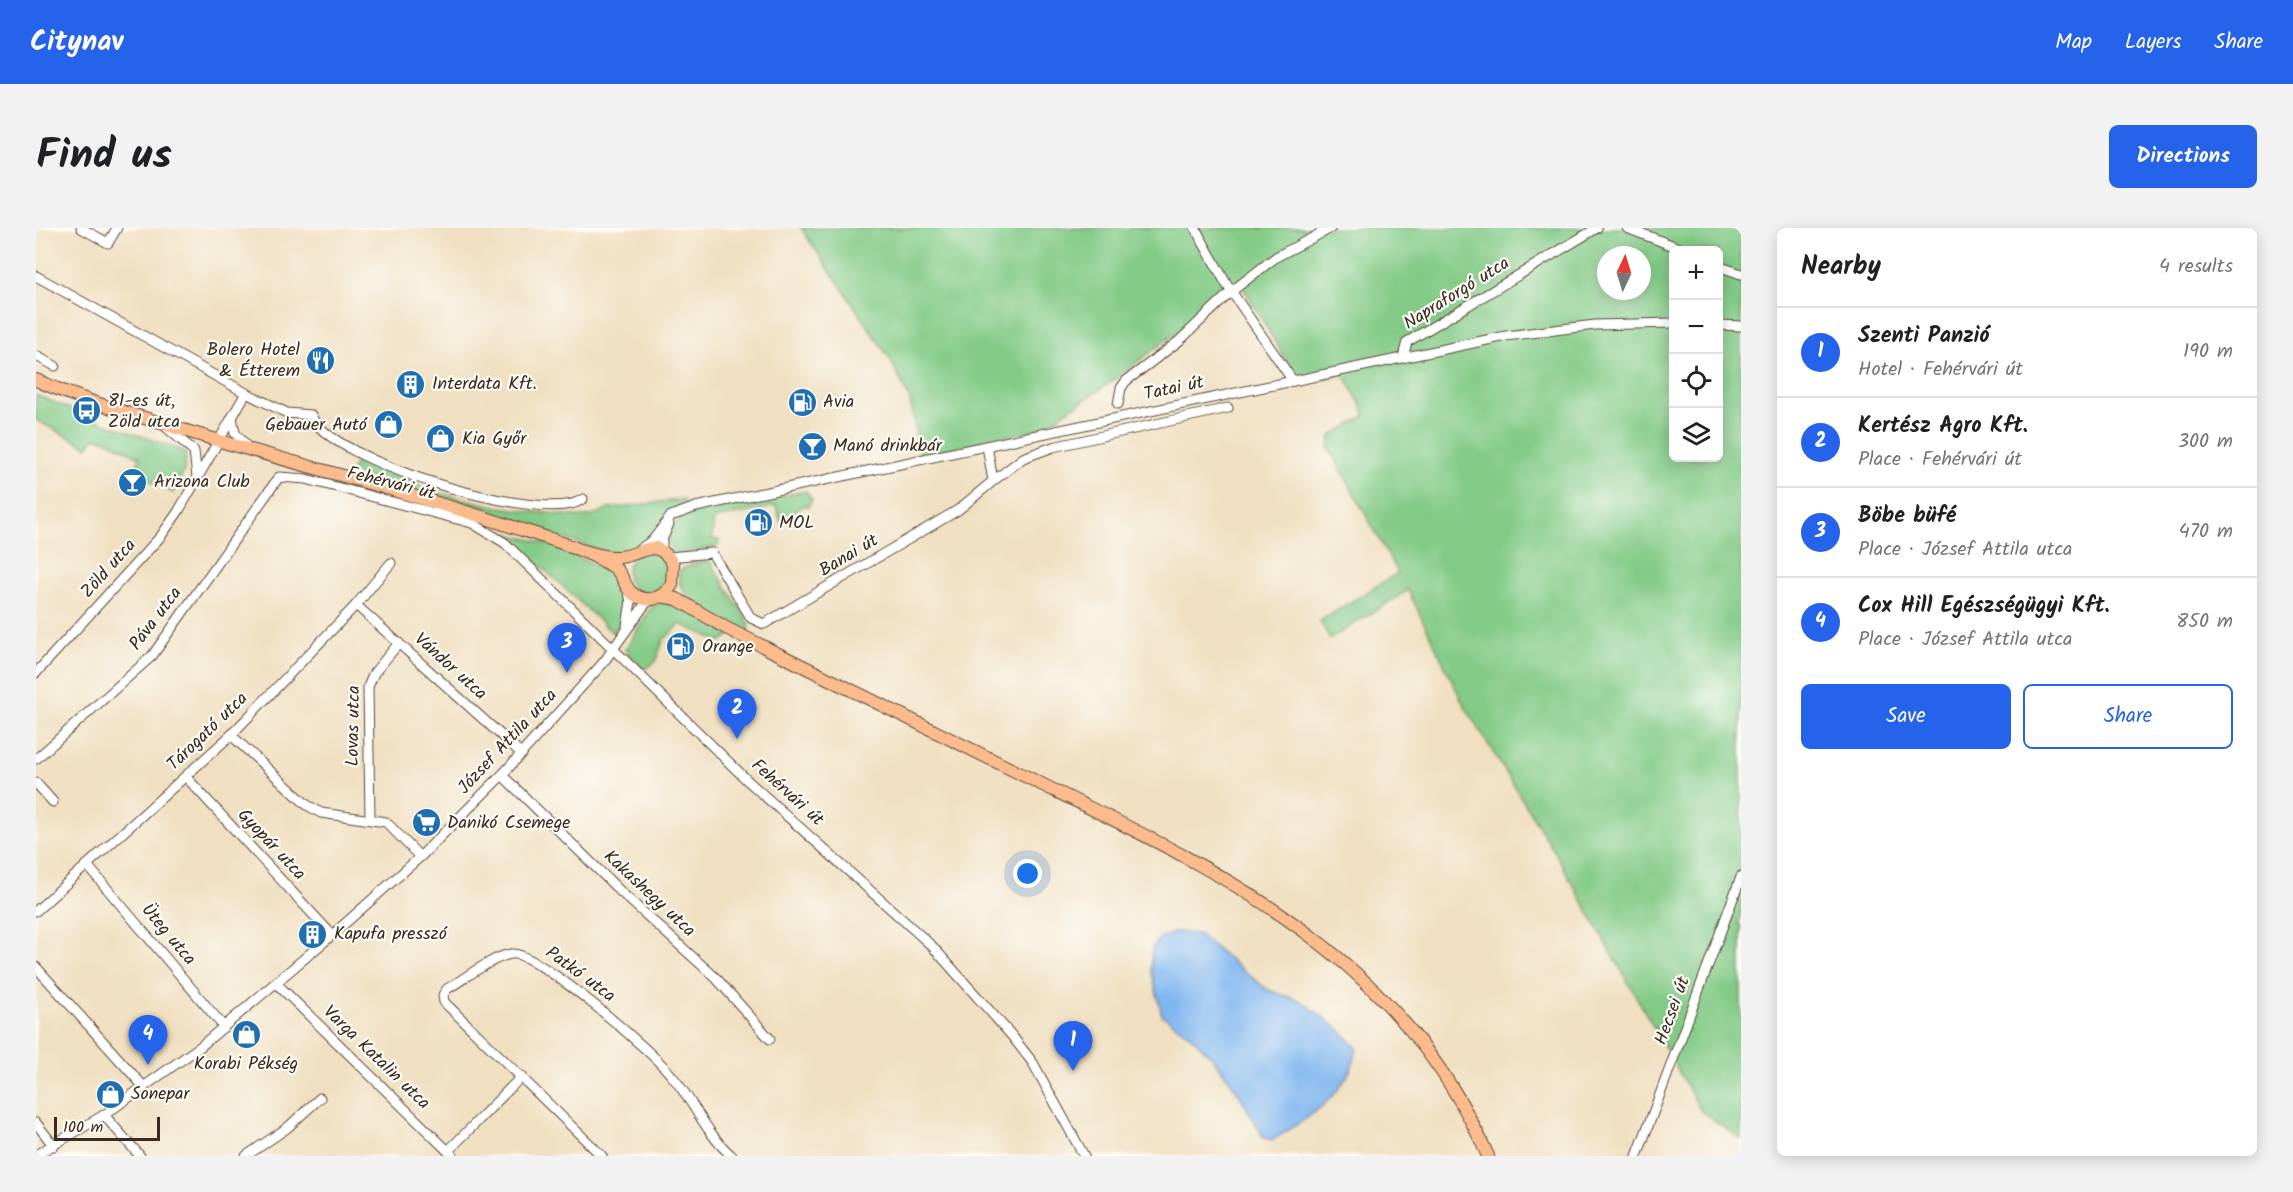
<!DOCTYPE html>
<meta charset="utf-8">
<style>
:root{--surface:#fff;--page:#f2f2f2;--text:#202124;--muted:#757577;--line:#e0e0e0;--accent:#2563eb}
body{margin:0;font-family:Kalam,sans-serif;background:var(--page);color:var(--text)}
.controls{position:absolute;right:18px;top:18px;display:grid;overflow:hidden;border-radius:9px;box-shadow:0 3px 15px #0003}
.controls button{width:54px;height:54px;display:grid;place-items:center;padding:0;border:0;border-bottom:2px solid var(--line);background:var(--surface);color:var(--text);font:30px sans-serif}
.compass{position:absolute;left:1561px;top:18px;width:54px;height:54px;border-radius:50%;background:var(--surface);box-shadow:0 3px 15px #0003;rotate:4deg}
.scale{position:absolute;left:18px;bottom:15px;width:106px;box-sizing:border-box;padding-left:6px;border:3px solid #3b2a1e;border-top:0;font-size:16px;line-height:21px;white-space:nowrap;color:#3b2a1e;-webkit-text-stroke:4px #fdfcf7;paint-order:stroke}
.you{position:absolute;left:992px;top:646px;width:21px;height:21px;margin:-15px;border:4px solid #fff;border-radius:50%;background:#1a73e8;box-shadow:0 0 0 9px #1a73e833}
.badge{display:grid;place-items:center;width:39px;height:39px;border-radius:50%;background:var(--accent);color:#fff;font-size:20px;font-weight:700}
.pin{position:absolute;translate:-50% -50px;filter:drop-shadow(0 2px 3px #0008)}
.pin::after{content:'';position:absolute;top:32px;width:21px;height:18px;background:inherit;clip-path:polygon(0 0,100% 0,50% 100%)}
.list{margin:0;padding:0;list-style:none}
h2{display:flex;justify-content:space-between;align-items:center;height:78px;margin:0;padding:0 24px;font-size:26px}
h2 small{font-size:20px;font-weight:400;color:var(--muted)}
.list li{display:grid;grid-template-columns:39px 1fr auto;gap:18px;align-items:center;box-sizing:border-box;height:90px;padding:0 24px;border-top:2px solid var(--line)}
.list b{display:block;font-size:22px;white-space:nowrap}
.list p{margin:0;font-size:20px;white-space:nowrap;color:var(--muted)}
.list em{font-size:20px;font-style:normal;color:var(--muted)}
.actions{display:flex;gap:12px;padding:18px 24px}
.actions a{flex:1;padding:14px 0;border:2px solid var(--accent);border-radius:9px;text-align:center;font-size:21px;color:var(--accent)}
.actions .main{background:var(--accent);color:#fff}
.icon{flex:none;width:33px;height:33px;fill:none;stroke:currentColor;stroke-width:2;stroke-linecap:round;stroke-linejoin:round}
.map{position:relative;flex:none;width:1705px;height:928px;overflow:hidden;border-radius:9px}
header{display:flex;align-items:center;gap:36px;box-sizing:border-box;height:84px;padding:0 30px;background:var(--accent);color:#fff}
header strong{font-size:28px}
nav{display:flex;gap:33px;margin-inline-start:auto;font-size:21px}
.intro{display:flex;align-items:center;justify-content:space-between;box-sizing:border-box;height:144px;padding:0 36px}
h1{margin:0;font-size:42px}
.button{padding:15px 27px;border-radius:9px;background:var(--accent);color:#fff;font-size:21px;font-weight:700}
main{display:flex;gap:36px;padding:0 36px}
aside{flex:1;background:var(--surface);border-radius:9px;box-shadow:0 3px 15px #0003}
.map>svg:first-child{display:block}
.green{fill:#82ca86;stroke:#5e7a52;stroke-width:1.5;fill-rule:evenodd}
.water{fill:#80b6ef;stroke:#5e7086;stroke-width:1.5}
.lines{fill:none;stroke-linecap:round;stroke-linejoin:round}
.minor-casing{stroke:#564536;stroke-width:11}
.major-casing{stroke:#564536;stroke-width:14}
.minor{stroke:#fff;stroke-width:9}
.major{stroke:#fbbb8d;stroke-width:12}
.labels{text-anchor:middle;dominant-baseline:central;stroke-width:4.5;stroke-linejoin:round;paint-order:stroke}
.street-label{font-size:18px;fill:#3b2a1e;stroke:#fdfcf7}
.poi-label{font-size:18px;fill:#3b2a1e;stroke:#fdfcf7;text-anchor:start}
</style>
<header>
<strong>Citynav</strong>
<nav><a>Map</a><a>Layers</a><a>Share</a></nav>
</header>
<div class="intro"><h1>Find us</h1><a class="button">Directions</a></div>
<main>
<div class="map">
<svg width="1705" height="928" viewBox="0 0 1705 928">
<rect width="100%" height="100%" fill="#fdfcf7"/>
<filter id="ink" filterUnits="userSpaceOnUse"><feTurbulence type="fractalNoise" baseFrequency=".0167" numOctaves="2"/><feDisplacementMap in="SourceGraphic" scale="12" xChannelSelector="R" yChannelSelector="G"/><feConvolveMatrix kernelMatrix="1 2 1 2 8 2 1 2 1" color-interpolation-filters="sRGB"/></filter>
<filter id="wash" filterUnits="userSpaceOnUse"><feTurbulence type="fractalNoise" baseFrequency=".008" numOctaves="4" result="noise"/><feDisplacementMap in="SourceGraphic" scale="24" xChannelSelector="R" yChannelSelector="G"/><feGaussianBlur stdDeviation="1.35" result="paint"/><feColorMatrix in="noise" values="0 0 0 0 0 0 0 0 0 0 0 0 0 0 0 0 0 1.4 0 .05"/><feComposite in="paint" operator="in"/></filter>
<g filter="url(#wash)">
<rect width="100%" height="100%" fill="#f0dfc0"/>
<g class="green">
<path d="M765 0H1705V689L1702 696 1705 698V911L1665 883 1518 623 1428 477 1372 362 1294 411 1284 393 1362 345 1293 220 1295 208 1330 187 1308 146 1264 157 1203 52 1156 93 1075 154 1004 201 884 227 874 172 854 131ZM1638 22H1682V230H1638ZM1570 27H1606V63H1570Z"/>
<polygon points="0,167 63,193 148,223 150,226 148,243 137,265 98,244 104,229 68,211 58,210 52,219 0,192"/>
<path d="M321 232 399 264 462 279 492 283 548 289 557 288 572 281 648 271 649 275C618 289 614 327 574 325L315 244Z"/>
<path d="M770 263 776 272 772 279 769 276 745 294 740 278 678 291 676 311 683 312 682 318 649 326 635 327C629 304 637 293 658 285Z"/>
<polygon points="463,304 510,315 579,345 592,374 590,386 577,405 479,314"/>
<circle cx="611" cy="345" r="20"/>
<path d="M668 332 675 335 713 395 712 406C692 396 632 368 644 342Z"/>
<polygon points="634,372 697,405 684,414 645,396 627,412 620,433 608,442 589,422 616,378"/>
</g>
<path class="water" d="M1140 704 1162 706 1232 762 1265 773 1302 800 1321 820C1314 865 1273 890 1237 912L1228 910 1200 861 1177 830 1154 807 1126 787 1115 742 1116 721 1124 710Z"/>
</g>
<g filter="url(#ink)">
<g class="lines">
<defs>
<g id="minor">
<polyline points="45,0 72,15 81,0"/>
<polyline points="1159,0 1191,57 1257,153"/>
<polyline points="1591,0 1648,22"/>
<polyline points="1682,38 1705,46"/>
<path d="M0 48 210 165 251 185 275 187C292 233 511 299 547 271"/>
<polyline points="1682,97 1705,98"/>
<polyline points="0,128 19,138"/>
<polyline points="1367,129 1371,114 1561,0"/>
<polyline points="1082,176 1085,160 1090,153 1143,113 1196,63 1240,29 1295,0"/>
<polyline points="196,190 199,205 213,221"/>
<polyline points="130,199 158,223 161,250"/>
<polyline points="957,253 987,230 1017,219 1192,180"/>
<polyline points="604,321 617,312 635,288 660,279 1470,108 1559,97 1638,95"/>
<polyline points="626,324 626,312 633,296"/>
<polyline points="676,325 715,390 728,396 922,282 957,253 951,218"/>
<polyline points="633,329 676,325"/>
<polyline points="320,377 486,526"/>
<polyline points="591,398 595,373 592,362"/>
<polyline points="0,445 125,308 142,284 210,165"/>
<polyline points="195,507 271,577 285,585 350,594 384,629"/>
<polyline points="0,531 116,428 243,249 270,251 436,295 469,315 712,553 896,718 976,808 997,835 1048,928"/>
<polyline points="466,547 587,666 680,750 734,811"/>
<polyline points="150,549 296,707"/>
<polyline points="0,555 17,574"/>
<polyline points="334,591 332,459 338,445 363,415"/>
<polyline points="51,637 188,799"/>
<polyline points="0,683 195,507 320,377 355,335"/>
<polyline points="0,739 108,859"/>
<polyline points="240,755 417,928"/>
<polyline points="68,887 104,928"/>
<polyline points="0,895 18,918"/>
<polyline points="412,923 486,848"/>
<polyline points="0,927 68,887 165,818 296,707 384,629 466,547 567,435 610,375 618,371"/>
<polyline points="210,928 251,900 284,870"/>
<path d="M566 928 408 774 407 767 411 761C428 751 456 729 475 726 500 722 617 824 636 848 657 873 671 907 696 928"/>
<polyline points="1601,928 1705,649"/>
</g>
<g id="major">
<path d="M0 152C40 170 82 182 125 195 240 232 359 259 474 298 508 309 545 319 576 338 590 346 587 365 605 370 618 374 628 368 636 357L637 336C619 305 604 329 582 329 567 330 549 323 535 319"/>
<path d="M625 368 641 371 690 400C791 451 892 501 993 550 1182 643 1362 723 1452 928"/>
</g>
</defs>
<use href="#minor" class="minor-casing"/>
<use href="#major" class="major-casing"/>
<use href="#minor" class="minor"/>
<use href="#major" class="major"/>
</g>
</g>
<defs>
<symbol id="restaurant-disc" viewBox="-11 -11 22 22"><circle r="9.5" fill="#1f6fb2" stroke="#fdfcf7"/><path d="M-5-6h1v4h1v-4h1v4h1v-4h1v5L-1.5 .5V6h-2V.5L-5-1ZM5-6V6H3V1.5H1.5Q1.5-4 5-6Z" fill="#fff"/></symbol>
<symbol id="building-disc" viewBox="-11 -11 22 22"><circle r="9.5" fill="#1f6fb2" stroke="#fdfcf7"/><path d="M-4-6H4V6H1V3H-1V6H-4ZM-2.5-4.3h1.7v1.8h-1.7ZM.8-4.3h1.7v1.8H.8ZM-2.5-1h1.7V.8h-1.7ZM.8-1h1.7V.8H.8Z" fill="#fff"/></symbol>
<symbol id="fuel-disc" viewBox="-11 -11 22 22"><circle r="9.5" fill="#1f6fb2" stroke="#fdfcf7"/><path d="M-5.5-6h7V0h2V4h1.3V-2.5L3-4.5l.8-.8L6-3V5H2.5V1h-1V6h-7ZM-4.2-4.7v3.2H.2V-4.7Z" fill="#fff"/></symbol>
<symbol id="bus-disc" viewBox="-11 -11 22 22"><circle r="9.5" fill="#1f6fb2" stroke="#fdfcf7"/><path d="M-5-6H5V4H4V6H2V4H-2V6H-4V4H-5ZM-3.5-4V0h7V-4ZM-3.5 1.2v1.5H-2V1.2ZM2 1.2v1.5H3.5V1.2Z" fill="#fff"/></symbol>
<symbol id="shop-disc" viewBox="-11 -11 22 22"><circle r="9.5" fill="#1f6fb2" stroke="#fdfcf7"/><path d="M-5-2.5h2.3a2.7 3.5 0 0 1 5.4 0H5L5.5 6h-11ZM-1.5-2.5h3a1.5 2.3 0 0 0-3 0Z" fill="#fff"/></symbol>
<symbol id="bar-disc" viewBox="-11 -11 22 22"><circle r="9.5" fill="#1f6fb2" stroke="#fdfcf7"/><path d="M-6-5H6L.8 .8V4.5H3.5V6h-7V4.5H-.8V.8Z" fill="#fff"/></symbol>
<symbol id="supermarket-disc" viewBox="-11 -11 22 22"><circle r="9.5" fill="#1f6fb2" stroke="#fdfcf7"/><path d="M-6-5.5h2.5l.6 2H6L4.5 2H-2.5L-4.4-4H-6ZM-1.5 3.2a1.3 1.3 0 1 0 .1 0ZM3 3.2a1.3 1.3 0 1 0 .1 0Z" fill="#fff"/></symbol>
</defs>
<g fill-rule="evenodd">
<use href="#restaurant-disc" x="268" y="116" width="33" height="33"/>
<use href="#building-disc" x="358" y="140" width="33" height="33"/>
<use href="#fuel-disc" x="750" y="158" width="33" height="33"/>
<use href="#bus-disc" x="34" y="166" width="33" height="33"/>
<use href="#shop-disc" x="336" y="180" width="33" height="33"/>
<use href="#shop-disc" x="388" y="194" width="33" height="33"/>
<use href="#bar-disc" x="760" y="202" width="33" height="33"/>
<use href="#bar-disc" x="80" y="238" width="33" height="33"/>
<use href="#fuel-disc" x="706" y="278" width="33" height="33"/>
<use href="#fuel-disc" x="628" y="402" width="33" height="33"/>
<use href="#supermarket-disc" x="374" y="578" width="33" height="33"/>
<use href="#building-disc" x="260" y="690" width="33" height="33"/>
<use href="#shop-disc" x="194" y="790" width="33" height="33"/>
<use href="#shop-disc" x="58" y="850" width="33" height="33"/>
</g>
<g class="labels">
<g class="street-label">
<text transform="translate(1421 66) rotate(-32)">Napraforgó utca</text>
<text transform="translate(1138 161) rotate(-12)">Tatai út</text>
<text transform="translate(355 256) rotate(14)">Fehérvári út</text>
<text transform="translate(813 328) rotate(-31)">Banai út</text>
<text transform="translate(73 341) rotate(-48)">Zöld utca</text>
<text transform="translate(120 391) rotate(-53)">Páva utca</text>
<text transform="translate(414 439) rotate(42)">Vándor utca</text>
<text transform="translate(318 498) rotate(-89)">Lovas utca</text>
<text transform="translate(172 504) rotate(-44)">Tárogató utca</text>
<text transform="translate(472 514) rotate(-47)">József Attila utca</text>
<text transform="translate(751 565) rotate(42)">Fehérvári út</text>
<text transform="translate(235 617) rotate(47)">Gyopár utca</text>
<text transform="translate(613 666) rotate(43)">Kakashegy utca</text>
<text transform="translate(132 707) rotate(50)">Üteg utca</text>
<text transform="translate(544 747) rotate(36)">Patkó utca</text>
<text transform="translate(1637 783) rotate(-70)">Hecsei út</text>
<text transform="translate(340 830) rotate(44)">Varga Katalin utca</text>
</g>
<g class="poi-label">
<text x="264" y="122" text-anchor="end">Bolero Hotel<tspan x="264" dy="21">&amp; Étterem</tspan></text>
<text x="396" y="156">Interdata Kft.</text>
<text x="72" y="173">81-es út,<tspan x="72" dy="21">Zöld utca</tspan></text>
<text x="787" y="174">Avia</text>
<text x="331" y="197" text-anchor="end">Gebauer Autó</text>
<text x="426" y="211">Kia Győr</text>
<text x="797" y="218">Manó drinkbár</text>
<text x="118" y="254">Arizona Club</text>
<text x="743" y="295">MOL</text>
<text x="666" y="419">Orange</text>
<text x="411" y="595">Danikó Csemege</text>
<text x="298" y="706">Kapufa presszó</text>
<text x="210" y="836" text-anchor="middle">Korabi Pékség</text>
<text x="95" y="866">Sonepar</text>
</g>
</g>
</svg>
<div class="controls">
<button>+</button>
<button>−</button>
<button><svg class="icon" aria-label="locate" viewBox="0 0 24 24"><circle cx="12" cy="12" r="6"/><path d="M12 2v4M12 18v4M2 12h4M18 12h4"/></svg></button>
<button><svg class="icon" aria-label="layers" viewBox="0 0 24 24"><path d="M12 4l9 5-9 5-9-5zM3 14l9 5 9-5"/></svg></button>
</div>
<svg class="compass" viewBox="-18 -18 36 36"><path d="M0-13l5 13h-10z" fill="#e53935"/><path d="M0 13l5-13h-10z" fill="#757577"/></svg>
<div class="scale">100 m</div>
<div class="you"></div>
<div class="pin badge" style="left:1037px;top:843px">1</div>
<div class="pin badge" style="left:701px;top:511px">2</div>
<div class="pin badge" style="left:531px;top:445px">3</div>
<div class="pin badge" style="left:112px;top:837px">4</div>
</div>
<aside>
<h2>Nearby<small>4 results</small></h2>
<ul class="list">
<li><span class="badge">1</span><div><b>Szenti Panzió</b><p>Hotel · Fehérvári út</p></div><em>190 m</em></li>
<li><span class="badge">2</span><div><b>Kertész Agro Kft.</b><p>Place · Fehérvári út</p></div><em>300 m</em></li>
<li><span class="badge">3</span><div><b>Böbe büfé</b><p>Place · József Attila utca</p></div><em>470 m</em></li>
<li><span class="badge">4</span><div><b>Cox Hill Egészségügyi Kft.</b><p>Place · József Attila utca</p></div><em>850 m</em></li>
</ul>
<div class="actions"><a class="main">Save</a><a>Share</a></div>
</aside>
</main>
